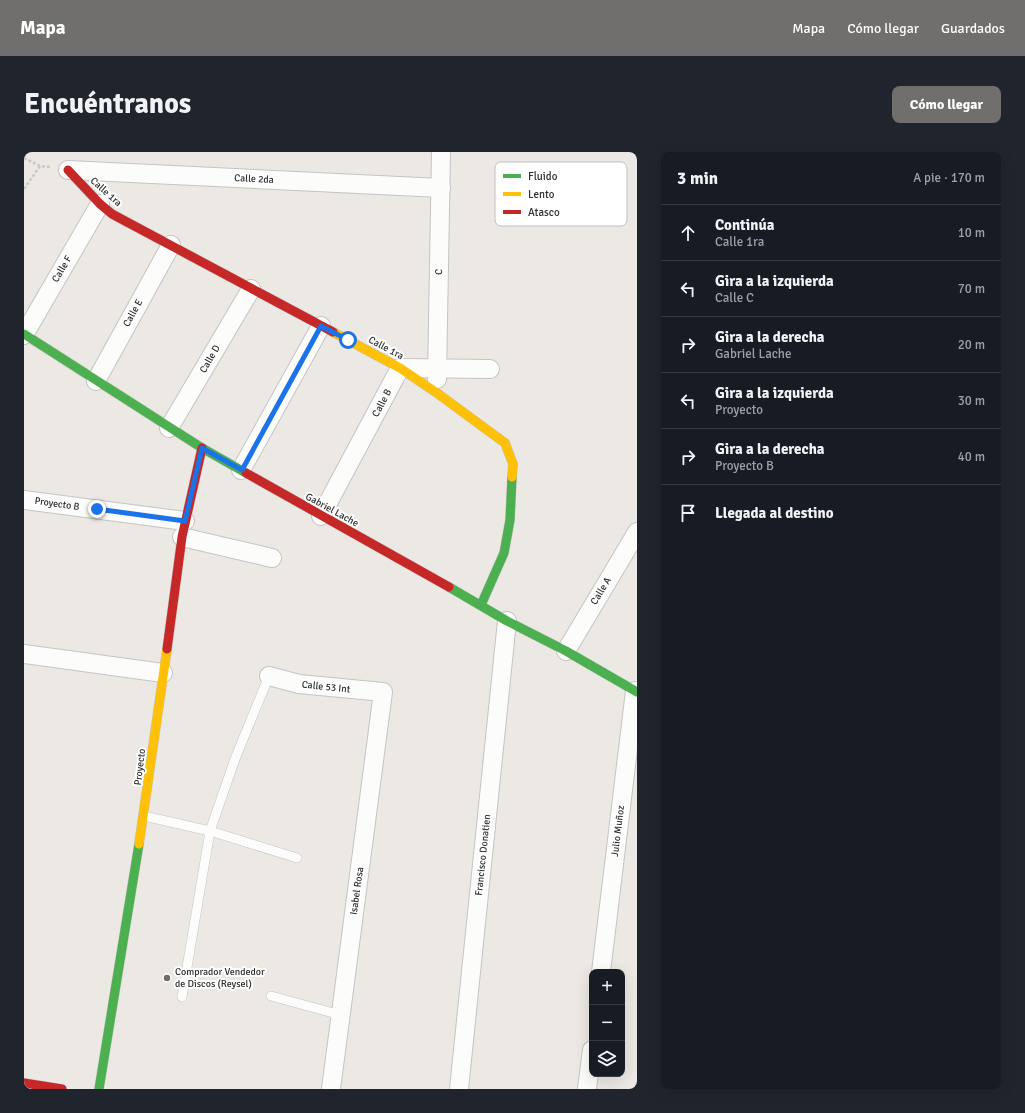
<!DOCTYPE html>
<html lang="es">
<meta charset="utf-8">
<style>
:root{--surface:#171b24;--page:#20242c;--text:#f1f3f6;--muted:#9ea1a6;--line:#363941;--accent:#706f6e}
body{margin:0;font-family:Signika,sans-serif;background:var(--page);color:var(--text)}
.controls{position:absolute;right:12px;bottom:12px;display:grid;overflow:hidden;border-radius:8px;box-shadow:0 4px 16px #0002}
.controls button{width:36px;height:36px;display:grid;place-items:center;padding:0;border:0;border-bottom:1px solid var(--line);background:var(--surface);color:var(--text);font:20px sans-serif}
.stop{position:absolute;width:12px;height:12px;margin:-9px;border:3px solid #1a73e8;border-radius:50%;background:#fff}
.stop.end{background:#1a73e8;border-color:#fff;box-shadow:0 1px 4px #0008}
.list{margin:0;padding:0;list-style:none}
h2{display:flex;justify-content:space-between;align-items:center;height:52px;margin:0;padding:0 16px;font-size:17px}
h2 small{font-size:13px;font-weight:400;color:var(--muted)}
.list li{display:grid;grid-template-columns:26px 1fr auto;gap:12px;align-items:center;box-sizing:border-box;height:56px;padding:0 16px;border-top:1px solid var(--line)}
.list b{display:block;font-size:15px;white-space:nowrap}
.list p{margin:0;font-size:13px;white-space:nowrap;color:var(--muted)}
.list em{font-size:13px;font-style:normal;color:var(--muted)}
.icon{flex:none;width:22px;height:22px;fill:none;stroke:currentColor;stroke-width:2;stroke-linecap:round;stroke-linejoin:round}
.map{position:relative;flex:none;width:613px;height:937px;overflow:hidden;border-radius:8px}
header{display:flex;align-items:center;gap:24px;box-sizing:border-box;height:56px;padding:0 20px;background:var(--accent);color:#fff}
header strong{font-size:19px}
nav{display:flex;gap:22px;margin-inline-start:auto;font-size:14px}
.intro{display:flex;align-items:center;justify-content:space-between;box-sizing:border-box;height:96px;padding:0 24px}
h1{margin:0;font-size:28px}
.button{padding:10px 18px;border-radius:8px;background:var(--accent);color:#fff;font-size:14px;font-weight:700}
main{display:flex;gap:24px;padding:0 24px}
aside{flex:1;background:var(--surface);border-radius:8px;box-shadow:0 4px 16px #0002}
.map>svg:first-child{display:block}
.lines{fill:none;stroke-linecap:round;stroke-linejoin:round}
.lane-casing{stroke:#c5c4c5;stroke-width:10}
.street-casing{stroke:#c5c4c5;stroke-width:20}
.fast-casing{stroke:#c5c4c5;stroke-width:10}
.slow-casing{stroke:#c5c4c5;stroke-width:10}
.jam-casing{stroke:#c5c4c5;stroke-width:10}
.path{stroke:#c9c9c8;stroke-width:2.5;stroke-dasharray:3 2;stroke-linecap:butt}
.lane{stroke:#fcfcfb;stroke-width:9}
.street{stroke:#fcfcfb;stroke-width:18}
.fast{stroke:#4caf50;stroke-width:9}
.slow{stroke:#ffc107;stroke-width:9}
.jam{stroke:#c62828;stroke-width:9}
.route{stroke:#1a73e8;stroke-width:5}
.poi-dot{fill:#706f6e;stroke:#fff;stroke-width:1.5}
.labels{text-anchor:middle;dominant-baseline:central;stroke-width:4;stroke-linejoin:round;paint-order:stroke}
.street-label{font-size:10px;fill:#2e2e2e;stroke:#fff}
.poi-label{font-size:10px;fill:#2e2e2e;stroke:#fff;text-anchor:start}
.key{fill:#fff;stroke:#c0c0c0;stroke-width:1}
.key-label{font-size:11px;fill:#2e2e2e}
</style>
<header>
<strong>Mapa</strong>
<nav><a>Mapa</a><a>Cómo llegar</a><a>Guardados</a></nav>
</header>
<div class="intro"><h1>Encuéntranos</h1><a class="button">Cómo llegar</a></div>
<main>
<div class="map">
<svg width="613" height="937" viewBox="0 0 613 937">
<rect width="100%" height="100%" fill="#ece8e4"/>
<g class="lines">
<defs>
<g id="lane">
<polyline points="120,664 186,679 273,706"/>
<polyline points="247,844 317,863"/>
<polyline points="158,845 186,679 211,607 245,524"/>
</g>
<g id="street">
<polyline points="44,18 417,36"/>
<polyline points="0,183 76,52"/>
<polyline points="413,227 417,0"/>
<polyline points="72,229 147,93"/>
<polyline points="145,276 227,137"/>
<polyline points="217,318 297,174"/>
<polyline points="0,348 161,369"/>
<polyline points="297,364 376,216 466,217"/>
<polyline points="158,385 248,406"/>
<polyline points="542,499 613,380"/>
<polyline points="0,502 139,521"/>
<polyline points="245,524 275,532 359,540 307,937"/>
<polyline points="577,820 611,539"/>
<polyline points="435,937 483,469"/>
<polyline points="563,937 568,898"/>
</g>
<g id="fast">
<polyline points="0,182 178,296 222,321"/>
<polyline points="425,435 483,469 542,499 613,540"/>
<polyline points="457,453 480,401 486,368 488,325"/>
<polyline points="75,937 115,692"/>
</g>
<g id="slow">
<polyline points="309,180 376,216 413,241 481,291 489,312 488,325"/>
<polyline points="115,692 143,497"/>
</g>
<g id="jam">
<polyline points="44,18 76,52 88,62 309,180"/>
<polyline points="222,321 425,435"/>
<polyline points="143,497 158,385 178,296"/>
<polyline points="0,931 38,937"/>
</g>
</defs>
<use href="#lane" class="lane-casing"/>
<use href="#street" class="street-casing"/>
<use href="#fast" class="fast-casing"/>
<use href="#slow" class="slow-casing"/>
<use href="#jam" class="jam-casing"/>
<g class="path">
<polyline points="0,6 16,14 26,15"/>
<polyline points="0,37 16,14"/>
</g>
<use href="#lane" class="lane"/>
<use href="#street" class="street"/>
<use href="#fast" class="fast"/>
<use href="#slow" class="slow"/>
<use href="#jam" class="jam"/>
</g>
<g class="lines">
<polyline class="route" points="73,357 161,369 178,296 218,318 297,174 324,188"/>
</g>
<circle class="poi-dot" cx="143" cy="826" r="4"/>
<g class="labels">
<g class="street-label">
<text transform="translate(230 27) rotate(3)">Calle 2da</text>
<text transform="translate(82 40) rotate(42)">Calle 1ra</text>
<text transform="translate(38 117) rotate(-60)">Calle F</text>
<text transform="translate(415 120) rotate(-89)">C</text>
<text transform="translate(109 161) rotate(-61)">Calle E</text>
<text transform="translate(362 196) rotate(28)">Calle 1ra</text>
<text transform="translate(186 207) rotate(-60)">Calle D</text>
<text transform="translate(358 251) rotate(-62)">Calle B</text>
<text transform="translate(33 352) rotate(8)">Proyecto B</text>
<text transform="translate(308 358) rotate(29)">Gabriel Lache</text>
<text transform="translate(577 439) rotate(-59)">Calle A</text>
<text transform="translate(302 535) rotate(6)">Calle 53 Int</text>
<text transform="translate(116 615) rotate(-83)">Proyecto</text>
<text transform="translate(594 679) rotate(-83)">Julio Muñoz</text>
<text transform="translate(459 703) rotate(-84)">Francisco Donatien</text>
<text transform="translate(333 739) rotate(-82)">Isabel Rosa</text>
</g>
<g class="poi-label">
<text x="151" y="820">Comprador Vendedor<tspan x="151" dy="12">de Discos (Reysel)</tspan></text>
</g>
</g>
<rect x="471" y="10" width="132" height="64" rx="6" class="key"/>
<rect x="479" y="22" width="18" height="4" fill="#4caf50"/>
<rect x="479" y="40" width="18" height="4" fill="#ffc107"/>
<rect x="479" y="58" width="18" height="4" fill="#c62828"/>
<g class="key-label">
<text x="504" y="28">Fluido</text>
<text x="504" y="46">Lento</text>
<text x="504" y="64">Atasco</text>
</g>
</svg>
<div class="controls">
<button>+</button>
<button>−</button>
<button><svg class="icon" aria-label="layers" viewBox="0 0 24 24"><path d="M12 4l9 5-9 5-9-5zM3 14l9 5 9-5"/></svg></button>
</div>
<div class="stop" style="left:324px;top:188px"></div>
<div class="stop end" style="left:73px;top:357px"></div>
</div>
<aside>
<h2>3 min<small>A pie · 170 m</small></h2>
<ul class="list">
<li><svg class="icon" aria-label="ahead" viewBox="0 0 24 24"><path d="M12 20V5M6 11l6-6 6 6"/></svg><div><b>Continúa</b><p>Calle 1ra</p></div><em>10 m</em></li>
<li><svg class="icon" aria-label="left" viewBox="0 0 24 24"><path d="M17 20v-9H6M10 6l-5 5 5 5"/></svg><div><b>Gira a la izquierda</b><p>Calle C</p></div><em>70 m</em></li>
<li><svg class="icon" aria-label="right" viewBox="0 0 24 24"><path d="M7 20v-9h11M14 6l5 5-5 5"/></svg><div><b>Gira a la derecha</b><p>Gabriel Lache</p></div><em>20 m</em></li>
<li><svg class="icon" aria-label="left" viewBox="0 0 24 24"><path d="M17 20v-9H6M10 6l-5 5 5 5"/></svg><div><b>Gira a la izquierda</b><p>Proyecto</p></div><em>30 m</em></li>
<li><svg class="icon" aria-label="right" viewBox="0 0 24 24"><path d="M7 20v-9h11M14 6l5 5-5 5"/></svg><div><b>Gira a la derecha</b><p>Proyecto B</p></div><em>40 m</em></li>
<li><svg class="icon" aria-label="arrive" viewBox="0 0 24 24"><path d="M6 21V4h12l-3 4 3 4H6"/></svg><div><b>Llegada al destino</b></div></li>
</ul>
</aside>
</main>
